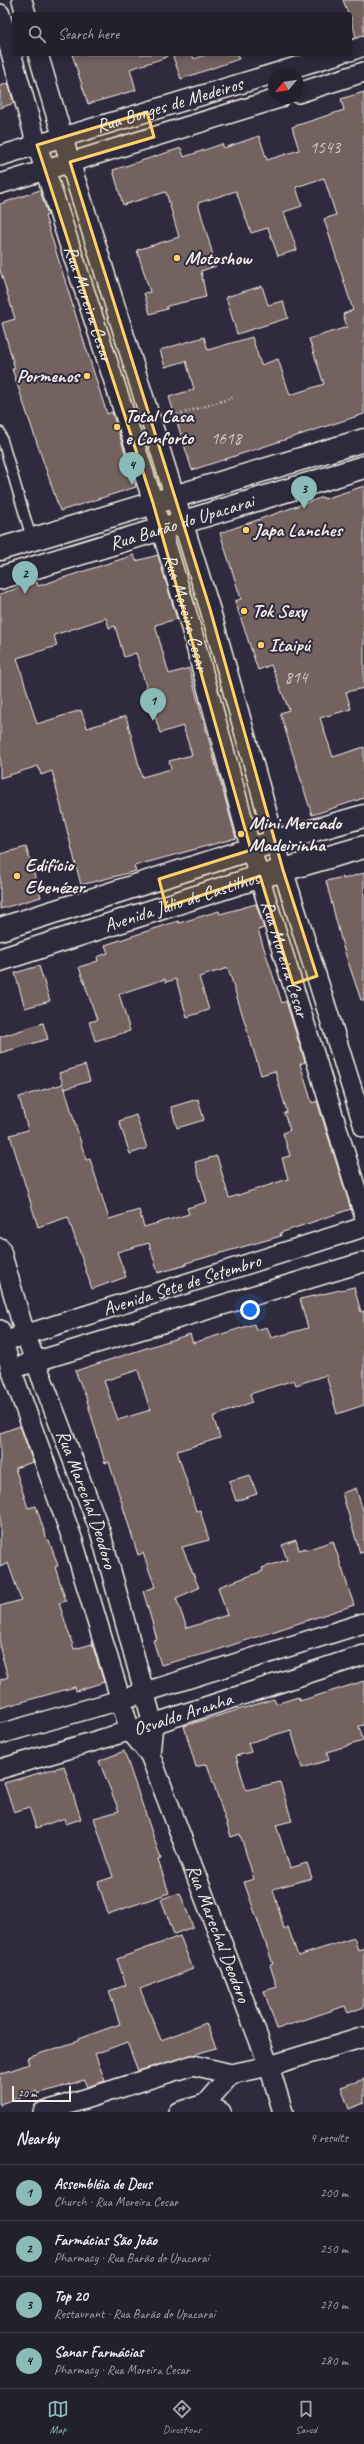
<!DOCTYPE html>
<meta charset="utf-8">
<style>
:root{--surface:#23202e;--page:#2f2d3a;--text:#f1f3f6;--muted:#a3a3aa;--line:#403e4a;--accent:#8bbbb9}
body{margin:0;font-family:Caveat,sans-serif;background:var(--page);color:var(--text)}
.compass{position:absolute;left:268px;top:68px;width:36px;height:36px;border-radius:50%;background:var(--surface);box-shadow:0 2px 10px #0003;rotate:241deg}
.scale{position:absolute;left:12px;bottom:10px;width:59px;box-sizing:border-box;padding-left:4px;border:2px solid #f4f1e8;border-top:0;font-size:11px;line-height:14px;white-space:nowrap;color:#f4f1e8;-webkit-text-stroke:3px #2f2a3d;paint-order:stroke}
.you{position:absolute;left:250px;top:1310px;width:14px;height:14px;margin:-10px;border:3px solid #fff;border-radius:50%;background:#1a73e8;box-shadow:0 0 0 6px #1a73e833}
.badge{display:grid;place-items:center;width:26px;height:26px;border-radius:50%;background:var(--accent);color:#111;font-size:13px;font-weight:700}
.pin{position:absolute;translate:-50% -33px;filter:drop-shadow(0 1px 2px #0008)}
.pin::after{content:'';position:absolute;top:21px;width:14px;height:12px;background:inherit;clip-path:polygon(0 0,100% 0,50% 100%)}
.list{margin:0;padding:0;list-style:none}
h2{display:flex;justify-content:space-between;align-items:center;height:52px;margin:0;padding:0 16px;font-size:17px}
h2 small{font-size:13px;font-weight:400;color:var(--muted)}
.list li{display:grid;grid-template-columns:26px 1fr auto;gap:12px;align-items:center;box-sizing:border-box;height:56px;padding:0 16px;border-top:1px solid var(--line)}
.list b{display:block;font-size:15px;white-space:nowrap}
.list p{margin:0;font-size:13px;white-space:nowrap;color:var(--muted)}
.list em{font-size:13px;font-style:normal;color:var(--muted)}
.icon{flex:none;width:22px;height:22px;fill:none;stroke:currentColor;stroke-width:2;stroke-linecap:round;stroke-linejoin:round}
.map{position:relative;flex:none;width:364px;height:2112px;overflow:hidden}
.search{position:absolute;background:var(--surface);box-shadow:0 2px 10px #0003;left:12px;right:12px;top:12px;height:44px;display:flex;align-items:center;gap:10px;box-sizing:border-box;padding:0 14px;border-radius:4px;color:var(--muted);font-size:15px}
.sheet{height:276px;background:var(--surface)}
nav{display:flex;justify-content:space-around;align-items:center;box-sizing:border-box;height:56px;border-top:1px solid var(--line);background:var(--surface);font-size:11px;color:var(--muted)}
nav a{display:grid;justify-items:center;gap:2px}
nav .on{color:var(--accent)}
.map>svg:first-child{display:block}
.building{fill:#736260;stroke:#f4f1e8;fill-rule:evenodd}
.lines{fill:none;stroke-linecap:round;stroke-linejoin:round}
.service-casing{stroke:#f4f1e8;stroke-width:12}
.minor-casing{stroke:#f4f1e8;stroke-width:22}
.tertiary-casing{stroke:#f4f1e8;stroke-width:25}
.path{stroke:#f4f1e8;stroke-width:2.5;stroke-dasharray:1 3;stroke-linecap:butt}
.service{stroke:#2f2a3d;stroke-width:9}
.minor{stroke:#2f2a3d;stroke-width:19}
.tertiary{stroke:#2f2a3d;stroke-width:22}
.marked{fill:#ffd166;fill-opacity:0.2;stroke:#ffd166;stroke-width:3;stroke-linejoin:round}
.poi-dot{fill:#ffd166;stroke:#2f2a3d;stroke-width:1.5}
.labels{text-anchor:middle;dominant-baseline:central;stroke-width:4;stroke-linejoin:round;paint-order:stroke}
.number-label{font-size:17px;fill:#d4cdc6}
.street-label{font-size:19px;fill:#f4f1e8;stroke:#2f2a3d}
.poi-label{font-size:19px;font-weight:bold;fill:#f4f1e8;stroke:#2f2a3d;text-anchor:start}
</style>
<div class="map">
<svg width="364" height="2112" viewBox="0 0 364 2112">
<rect width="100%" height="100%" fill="#2f2a3d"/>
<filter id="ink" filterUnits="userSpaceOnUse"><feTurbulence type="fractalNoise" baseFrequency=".025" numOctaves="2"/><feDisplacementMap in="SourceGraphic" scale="8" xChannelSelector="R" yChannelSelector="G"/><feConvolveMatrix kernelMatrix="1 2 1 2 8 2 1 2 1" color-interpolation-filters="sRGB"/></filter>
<g filter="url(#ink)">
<g class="building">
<polygon points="343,0 364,0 364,35 356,37 350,14 348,14"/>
<polygon points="72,54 167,54 167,57 130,69 136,90 88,104"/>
<polygon points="172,54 192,54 194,59 208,54 238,54 239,59 181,79"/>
<polygon points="8,83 14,103 0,108 0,86"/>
<polygon points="364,92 364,414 192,470 169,397 194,389 186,361 165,367 160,350 204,337 208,350 252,337 261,365 278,359 290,395 324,384 309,339 347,327 343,314 353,310 324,219 336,215 324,178 296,187 302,206 284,212 297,250 278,256 268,228 251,233 236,191 198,203 216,266 201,271 206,297 167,306 167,309 150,314 144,293 150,292 137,250 179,237 166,192 123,205 113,170 181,148 184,157 222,144 224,148 259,136 267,160 299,150 292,127 344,110 341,99"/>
<polygon points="40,190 48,215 45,216 81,332 107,414 112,412 136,487 60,511 12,369 15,369 2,323 15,319 0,270 0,204"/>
<polygon points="262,286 268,305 283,301 288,318 237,334 226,297"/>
<polygon points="364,486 364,688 346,692 351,709 320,718 333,757 364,747 364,798 312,815 280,713 289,710 271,665 258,670 235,601 241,599 220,533 323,497 324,499"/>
<path d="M134 555 136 561 158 555 177 619 155 625 169 674 189 668 236 838 134 866 136 871 81 885 52 771 41 775 38 766 0 778V594L37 582 38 586ZM106 618 109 628 115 626 124 657 136 653 160 733 183 726 192 755 169 761 171 769 142 777 126 716 87 728 81 710 37 724 17 658 57 646 54 635Z"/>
<polygon points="26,847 41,897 0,909 0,854"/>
<polygon points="364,873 364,1000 361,1000 343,947 326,881 343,877 343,879"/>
<polygon points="256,904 264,928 258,930 282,1003 286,1001 305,1062 300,1064 312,1103 317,1101 351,1209 280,1233 281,1236 186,1263 186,1265 158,1273 149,1243 117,1252 126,1277 92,1289 68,1217 38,1227 10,1135 28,1130 19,1097 63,1084 59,1073 85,1065 90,1081 65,1089 64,1086 86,1160 90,1159 109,1219 139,1210 144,1227 189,1214 187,1208 207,1202 195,1162 217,1156 229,1198 288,1179 282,1158 290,1156 283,1133 290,1130 284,1113 287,1112 275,1071 261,1075 228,968 199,977 209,1010 187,1017 176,979 166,982 165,979 119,994 130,1031 95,1041 89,1022 97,1020 79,967 98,961 97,957 108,953 105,945 178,921 179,923 219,911 220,914"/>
<polygon points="39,966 50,1001 25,1008 15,973"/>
<polygon points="43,1023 48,1039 0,1053 0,1037"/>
<polygon points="198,1099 204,1120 177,1128 171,1107"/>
<polygon points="136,1115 147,1148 130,1154 119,1121"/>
<path d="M354 1287 361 1312 364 1311V1405L337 1414 326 1375 296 1385 294 1380 250 1394 252 1402 213 1417 220 1438 177 1451 196 1511 200 1510 209 1540 182 1547 199 1588 176 1598 187 1628 227 1615 218 1587 263 1571 262 1568 287 1560 282 1545 296 1540 299 1550 306 1548V1550L333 1541 354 1605 208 1653 161 1665 153 1640 157 1639 143 1591 155 1587 143 1553 138 1555 109 1462 105 1463 86 1397 75 1371 190 1334 193 1343 254 1324 256 1330 267 1327 271 1338 308 1328 300 1299ZM138 1370 150 1410 118 1420 104 1381Z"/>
<polygon points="20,1426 33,1462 15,1468 28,1508 36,1506 47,1540 49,1540 58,1566 55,1567 66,1601 59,1603 74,1649 92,1644 104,1682 76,1691 75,1687 0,1708 0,1680 8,1677 0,1649 0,1606 21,1600 8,1563 0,1567 0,1433"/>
<polygon points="250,1475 257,1494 236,1501 229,1481"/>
<polygon points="356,1488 364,1514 364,1552 360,1553 342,1493"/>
<polygon points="364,1681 364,1725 359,1726 363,1741 327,1752 329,1760 302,1768 291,1730 248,1743 251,1752 236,1756 246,1790 280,1782 292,1821 276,1825 290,1868 307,1863 312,1878 273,1889 284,1929 288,1927 298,1956 354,1938 358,1950 364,1948 364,2007 348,2013 345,2006 277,2029 264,1991 277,1987 270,1965 273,1964 244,1882 254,1879 240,1834 231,1837 207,1764 196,1767 184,1726 274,1699 276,1704 298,1697 300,1701"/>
<polygon points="124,1751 161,1859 158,1860 169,1893 108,1914 98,1882 113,1877 94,1818 119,1811 99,1761"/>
<polygon points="64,1766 81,1819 66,1824 65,1818 36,1828 29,1807 14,1812 4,1783"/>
<polygon points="180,1893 193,1927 174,1934 161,1899"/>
<polygon points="180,1936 193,1969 140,1989 161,2040 206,2023 216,2048 138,2071 127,2042 95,2054 105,2081 87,2087 84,2080 38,2094 37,2091 0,2104 0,2074 29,2064 27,2058 78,2041 78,2039 120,2024 109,1991 126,1985 117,1959"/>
<polygon points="364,2079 364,2103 349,2109 341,2087"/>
</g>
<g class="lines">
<defs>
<polyline id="service" points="0,432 32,540"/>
<g id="minor">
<polyline points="22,0 26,14"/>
<path id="s1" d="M0 14 37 145 148 486 188 617 251 850 364 1215"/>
<polyline points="350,51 364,46"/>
<polyline points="38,54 70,162 210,609 283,870 364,1127"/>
<polyline points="298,93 364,72"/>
<path id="s2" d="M0 156 339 54"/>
<polyline points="0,184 280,98"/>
<path id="s3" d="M0 1248 25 1334 100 1531 153 1724 150 1755"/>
<path id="s4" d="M0 1330 11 1369 72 1538 130 1731 150 1755 269 2066 283 2112"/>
<path id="s5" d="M15 1338 364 1227"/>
<polyline points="24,1365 364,1262"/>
<polyline points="0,1734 120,1700 364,1623"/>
<path id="s6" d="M0 1769 153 1724 364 1655"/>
<polyline points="205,2104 221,2112"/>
<polyline points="43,2112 193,2065 231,2074 269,2066 364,2037"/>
<polyline points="178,2112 205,2104 231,2074"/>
</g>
<g id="tertiary">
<polyline points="0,549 364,440"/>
<path id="s7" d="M0 578 364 467"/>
<polyline points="0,929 276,841 364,816"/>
<path id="s8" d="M0 960 249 880 364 847"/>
</g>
</defs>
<use href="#service" class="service-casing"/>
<use href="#minor" class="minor-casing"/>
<use href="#tertiary" class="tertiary-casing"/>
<polyline class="path" points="170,417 235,397"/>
<use href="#service" class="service"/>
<use href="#minor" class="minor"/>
<use href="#tertiary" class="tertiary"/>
</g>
</g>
<path class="marked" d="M147 112 154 137 70 162 210 609 283 870 317 976 293 984 260 876 166 907 159 879 251 850 153 503 37 145Z"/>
<g class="poi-dot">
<circle cx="177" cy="258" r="4"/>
<circle cx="87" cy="376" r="4"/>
<circle cx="117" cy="427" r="4"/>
<circle cx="246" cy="530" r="4"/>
<circle cx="244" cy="611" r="4"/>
<circle cx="261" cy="645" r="4"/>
<circle cx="241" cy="834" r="4"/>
<circle cx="17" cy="876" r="4"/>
</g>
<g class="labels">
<g class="number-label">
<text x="325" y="147">1543</text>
<text x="226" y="438">1618</text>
<text x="296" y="677">814</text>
</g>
<g class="street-label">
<text stroke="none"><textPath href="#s2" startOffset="177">Rua Borges de Medeiros</textPath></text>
<text stroke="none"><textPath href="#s1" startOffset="303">Rua Moreira Cesar</textPath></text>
<text stroke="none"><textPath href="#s7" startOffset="190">Rua Barão do Upacarai</textPath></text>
<text stroke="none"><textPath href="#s1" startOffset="627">Rua Moreira Cesar</textPath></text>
<text stroke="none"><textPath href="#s8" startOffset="191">Avenida Júlio de Castilhos</textPath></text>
<text stroke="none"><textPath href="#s1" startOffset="987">Rua Moreira Cesar</textPath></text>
<text stroke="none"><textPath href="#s5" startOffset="175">Avenida Sete de Setembro</textPath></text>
<text stroke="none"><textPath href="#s3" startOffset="266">Rua Marechal Deodoro</textPath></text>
<text stroke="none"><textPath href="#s6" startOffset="191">Osvaldo Aranha</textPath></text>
<text stroke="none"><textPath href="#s4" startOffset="644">Rua Marechal Deodoro</textPath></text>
</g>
<g class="poi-label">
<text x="185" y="258">Motoshow</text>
<text x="79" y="376" text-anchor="end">Pormenos</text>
<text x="125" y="416">Total Casa<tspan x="125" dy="22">e Conforto</tspan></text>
<text x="254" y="530">Japa Lanches</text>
<text x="252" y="611">Tok Sexy</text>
<text x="269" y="645">Itaipú</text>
<text x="249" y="823">Mini Mercado<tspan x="249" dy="22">Madeirinha</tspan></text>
<text x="25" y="865">Edifício<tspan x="25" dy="22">Ebenézer</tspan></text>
</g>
</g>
</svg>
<svg class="compass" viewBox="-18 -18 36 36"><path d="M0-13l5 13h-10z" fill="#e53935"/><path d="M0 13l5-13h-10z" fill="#a3a3aa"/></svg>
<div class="scale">20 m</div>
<div class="you"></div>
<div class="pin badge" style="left:153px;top:721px">1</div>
<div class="pin badge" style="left:25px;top:594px">2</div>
<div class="pin badge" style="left:304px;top:509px">3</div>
<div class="pin badge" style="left:132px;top:485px">4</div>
<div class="search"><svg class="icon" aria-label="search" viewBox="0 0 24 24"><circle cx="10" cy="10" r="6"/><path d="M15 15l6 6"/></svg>Search here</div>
</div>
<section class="sheet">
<h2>Nearby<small>4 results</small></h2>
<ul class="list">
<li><span class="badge">1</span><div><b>Assembléia de Deus</b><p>Church · Rua Moreira Cesar</p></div><em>200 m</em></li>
<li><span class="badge">2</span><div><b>Farmácias São João</b><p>Pharmacy · Rua Barão do Upacarai</p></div><em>250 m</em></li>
<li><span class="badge">3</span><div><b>Top 20</b><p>Restaurant · Rua Barão do Upacarai</p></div><em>270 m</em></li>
<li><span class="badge">4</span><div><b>Sanar Farmácias</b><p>Pharmacy · Rua Moreira Cesar</p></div><em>280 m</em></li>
</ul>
</section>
<nav>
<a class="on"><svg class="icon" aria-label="map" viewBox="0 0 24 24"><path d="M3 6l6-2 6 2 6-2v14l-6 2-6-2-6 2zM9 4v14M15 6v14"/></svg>Map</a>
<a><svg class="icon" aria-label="directions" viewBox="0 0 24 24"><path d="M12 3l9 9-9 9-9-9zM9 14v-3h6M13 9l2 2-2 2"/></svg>Directions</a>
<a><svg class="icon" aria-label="saved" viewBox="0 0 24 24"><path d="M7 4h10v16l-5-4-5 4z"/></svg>Saved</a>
</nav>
